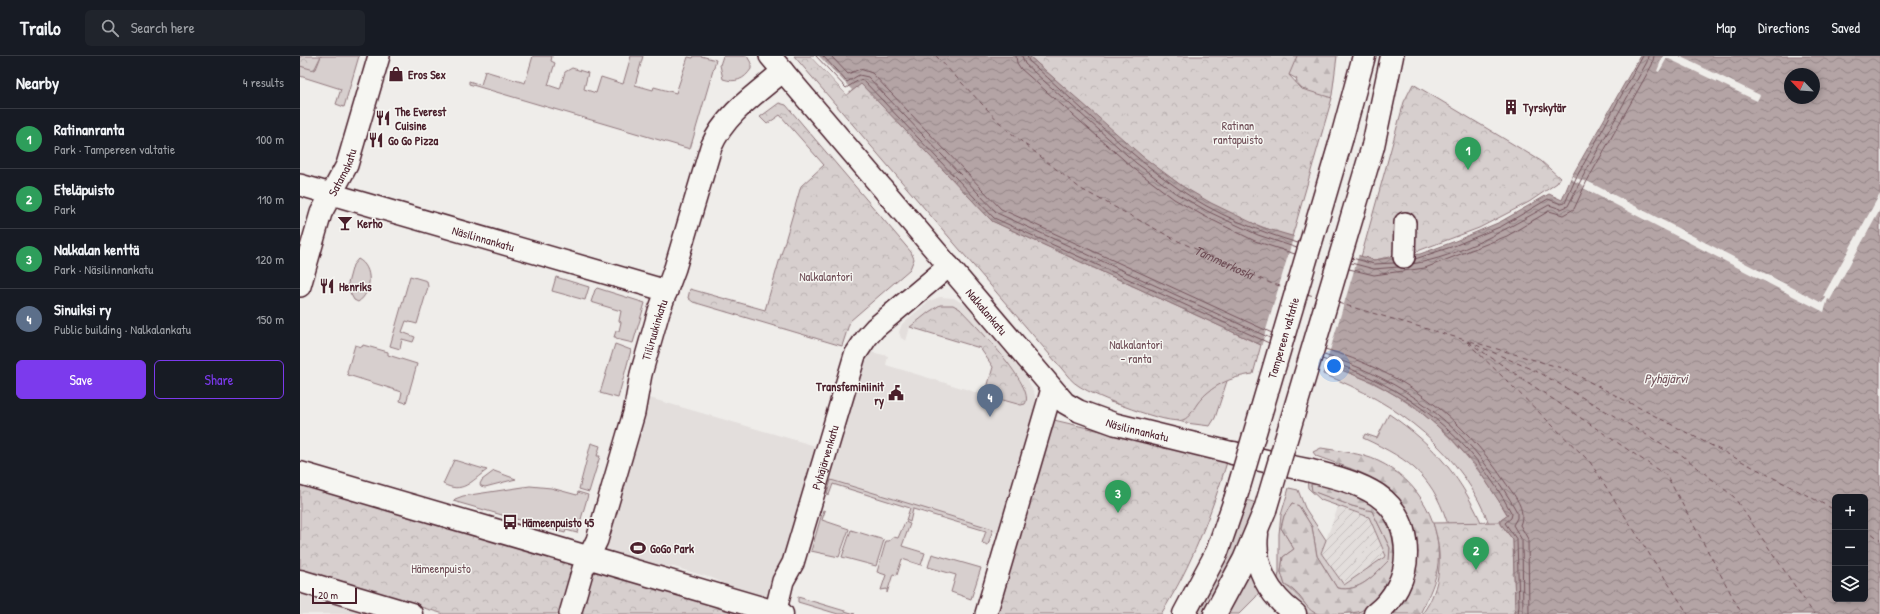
<!DOCTYPE html>
<meta charset="utf-8">
<style>
:root{--surface:#171b24;--page:#20242c;--text:#f1f3f6;--muted:#9ea1a6;--line:#363941;--accent:#7c3aed}
body{margin:0;font-family:"Patrick Hand",sans-serif;background:var(--page);color:var(--text)}
.controls{position:absolute;right:12px;bottom:12px;display:grid;overflow:hidden;border-radius:6px;box-shadow:0 2px 6px #0003}
.controls button{width:36px;height:36px;display:grid;place-items:center;padding:0;border:0;border-bottom:1px solid var(--line);background:var(--surface);color:var(--text);font:20px sans-serif}
.compass{position:absolute;left:1484px;top:12px;width:36px;height:36px;border-radius:50%;background:var(--surface);box-shadow:0 2px 6px #0003;rotate:295deg}
.scale{position:absolute;left:12px;bottom:10px;width:45px;box-sizing:border-box;padding-left:4px;border:2px solid #4a1f2b;border-top:0;font-size:11px;line-height:14px;white-space:nowrap;color:#4a1f2b;-webkit-text-stroke:3px #f6f6f2;paint-order:stroke}
.you{position:absolute;left:1034px;top:310px;width:14px;height:14px;margin:-10px;border:3px solid #fff;border-radius:50%;background:#1a73e8;box-shadow:0 0 0 6px #1a73e833}
.badge{display:grid;place-items:center;width:26px;height:26px;border-radius:50%;background:var(--accent);color:#fff;font-size:13px;font-weight:700}
.pin{position:absolute;translate:-50% -33px;filter:drop-shadow(0 1px 2px #0008)}
.pin::after{content:'';position:absolute;top:21px;width:14px;height:12px;background:inherit;clip-path:polygon(0 0,100% 0,50% 100%)}
.list{margin:0;padding:0;list-style:none}
h2{display:flex;justify-content:space-between;align-items:center;height:52px;margin:0;padding:0 16px;font-size:17px}
h2 small{font-size:13px;font-weight:400;color:var(--muted)}
.list li{display:grid;grid-template-columns:26px 1fr auto;gap:12px;align-items:center;box-sizing:border-box;height:60px;padding:0 16px;border-top:1px solid var(--line)}
.list b{display:block;font-size:15px;white-space:nowrap}
.list p{margin:0;font-size:13px;white-space:nowrap;color:var(--muted)}
.list em{font-size:13px;font-style:normal;color:var(--muted)}
.actions{display:flex;gap:8px;padding:12px 16px}
.actions a{flex:1;padding:9px 0;border:1px solid var(--accent);border-radius:6px;text-align:center;font-size:14px;color:var(--accent)}
.actions .main{background:var(--accent);color:#fff}
.icon{flex:none;width:22px;height:22px;fill:none;stroke:currentColor;stroke-width:2;stroke-linecap:round;stroke-linejoin:round}
.map{position:relative;flex:none;width:1580px;height:558px;overflow:hidden}
header{display:flex;align-items:center;gap:24px;box-sizing:border-box;height:56px;padding:0 20px;background:var(--surface);border-bottom:1px solid var(--line)}
header strong{font-size:19px}
nav{display:flex;gap:22px;margin-inline-start:auto;font-size:14px}
.search{width:280px;height:36px;background:var(--page);display:flex;align-items:center;gap:10px;box-sizing:border-box;padding:0 14px;border-radius:6px;color:var(--muted);font-size:15px}
main{display:flex}
aside{flex:1;background:var(--surface)}
.map>svg:first-child{display:block}
.built{fill:#e3dedc}
.industrial{fill:url(#industrial-furrows)}
.grass{fill:#d7cfce;stroke:#90777c}
.forest{fill:url(#forest-firs);stroke:#90777c}
.park{fill:url(#park-crowns);stroke:#90777c}
.water{fill:url(#water-waves);stroke:#8a6f74;fill-rule:evenodd}
.pier{fill:#efedea}
.lines{fill:none;stroke-linecap:round;stroke-linejoin:round}
.shore{stroke:#74545c;stroke-width:1}
.ferry{stroke:#6f4e56;stroke-width:1;stroke-dasharray:5 4;stroke-linecap:butt}
.minor-casing{stroke:#4a1f2b;stroke-width:24}
.major-casing{stroke:#4a1f2b;stroke-width:25}
.minor{stroke:#f6f6f2;stroke-width:21}
.major{stroke:#f6f6f2;stroke-width:22}
.major-bridge-casing{stroke:#4a1f2b;stroke-width:25;stroke-linecap:butt}
.major-bridge{stroke:#f6f6f2;stroke-width:22}
.labels{text-anchor:middle;dominant-baseline:central;stroke-width:3;stroke-linejoin:round;paint-order:stroke}
.poi-label{font-size:12px;font-weight:bold;fill:#4a1f2b;stroke:#f6f6f2;text-anchor:start}
.park-label{font-size:12px;fill:#6d4b54;stroke:#f6f6f2}
.street-label{font-size:12px;fill:#4a1f2b;stroke:#f6f6f2}
.water-label{font-size:13px;font-style:italic;fill:#6f4e56;stroke:#f6f6f2}
</style>
<header>
<strong>Trailo</strong>
<div class="search"><svg class="icon" aria-label="search" viewBox="0 0 24 24"><circle cx="10" cy="10" r="6"/><path d="M15 15l6 6"/></svg>Search here</div>
<nav><a>Map</a><a>Directions</a><a>Saved</a></nav>
</header>
<main>
<aside>
<h2>Nearby<small>4 results</small></h2>
<ul class="list">
<li><span class="badge" style="background:#2e9e5b">1</span><div><b>Ratinanranta</b><p>Park · Tampereen valtatie</p></div><em>100 m</em></li>
<li><span class="badge" style="background:#2e9e5b">2</span><div><b>Eteläpuisto</b><p>Park</p></div><em>110 m</em></li>
<li><span class="badge" style="background:#2e9e5b">3</span><div><b>Nalkalan kenttä</b><p>Park · Näsilinnankatu</p></div><em>120 m</em></li>
<li><span class="badge" style="background:#5c6f8a">4</span><div><b>Sinuiksi ry</b><p>Public building · Nalkalankatu</p></div><em>150 m</em></li>
</ul>
<div class="actions"><a class="main">Save</a><a>Share</a></div>
</aside>
<div class="map">
<svg width="1580" height="558" viewBox="0 0 1580 558">
<defs>
<pattern id="industrial-furrows" width="10" height="10" patternUnits="userSpaceOnUse"><rect width="10" height="10" fill="#e3dedc"/><path d="M-1 1l2-2M0 10L10 0M9 11l2-2" fill="none" stroke="#c4bebd"/></pattern>
<pattern id="forest-firs" width="22" height="20" patternUnits="userSpaceOnUse"><rect width="22" height="20" fill="#d7cfce"/><path d="M5 1l3.5 6h-7zM16 11l3.5 6h-7z" fill="#bab1b1"/></pattern>
<pattern id="park-crowns" width="20" height="18" patternUnits="userSpaceOnUse"><rect width="20" height="18" fill="#d7cfce"/><path d="M2 6a3 3 0 1 1 6 0M12 15a3 3 0 1 1 6 0" fill="none" stroke="#bab1b1"/></pattern>
<pattern id="water-waves" width="16" height="10" patternUnits="userSpaceOnUse"><rect width="16" height="10" fill="#b4a4a5"/><path d="M0 5q4-4 8 0t8 0" fill="none" stroke="#948587"/></pattern>
</defs>
<rect width="100%" height="100%" fill="#efedea"/>
<filter id="ink" filterUnits="userSpaceOnUse"><feTurbulence type="fractalNoise" baseFrequency=".025" numOctaves="2"/><feDisplacementMap in="SourceGraphic" scale="8" xChannelSelector="R" yChannelSelector="G"/><feConvolveMatrix kernelMatrix="1 2 1 2 8 2 1 2 1" color-interpolation-filters="sRGB"/></filter>
<g filter="url(#ink)">
<g class="built">
<polygon points="640,241 654,242 668,251 725,317 735,339 735,355 700,478 525,427 562,306 571,296 588,300 586,309 718,349 727,343 724,332 718,320 660,253 649,249 640,249 610,271 606,285 601,282 599,276 602,268 629,245"/>
<polygon points="346,341 519,391 476,537 470,544 445,537 412,522 374,511 344,508 303,495"/>
<polygon points="0,535 79,558 0,558"/>
</g>
<polygon class="industrial" points="1038,451 1069,461 1086,501 1044,529 1021,497"/>
<g class="grass">
<polygon points="21,0 59,0 44,51 36,48 41,33 0,20 0,10 16,13"/>
<polygon points="233,0 252,0 251,5 255,7 248,29 260,33 265,16 272,12 288,17 284,33 296,37 301,21 323,28 331,0 343,0 335,29 353,34 354,31 376,37 388,1 393,2 394,0 401,0 416,4 390,93 169,28 169,25 181,29 185,15 225,27"/>
<path d="M423 0H447L451 7V13C444 24 435 27 423 23L420 9Z"/>
<path d="M58 203C74 211 72 237 58 246L54 244 47 231 53 209Z"/>
<polygon points="110,220 127,225 128,231 117,268 106,265 102,276 115,281 113,286 102,283 100,293 90,290"/>
<polygon points="256,221 289,231 285,244 252,235"/>
<polygon points="297,232 345,247 333,287 316,283 316,281 314,281 316,275 319,275 321,266 319,265 321,255 291,246 295,234"/>
<polygon points="315,288 331,294 318,342 300,337"/>
<polygon points="55,289 62,291 63,289 88,296 88,299 117,308 106,347 100,345 102,336 48,319 47,316"/>
<polygon points="844,296 927,325 915,362 910,370 886,367 810,346"/>
<path d="M1026 309C1109 333 1166 386 1208 460L1201 464V468L1214 558C1206 530 1201 500 1191 473 1164 396 1096 346 1023 318Z"/>
<path d="M1089 358C1137 391 1162 422 1185 475H1150C1134 421 1113 405 1063 382L1065 378 1077 382Z"/>
<polygon points="291,387 300,390 297,400 300,400 289,436 279,433"/>
<path d="M154 404 187 414C170 426 163 438 143 428Z"/>
<polygon points="194,415 216,423 185,431 181,430 180,428 182,424"/>
<path d="M1007 423C1031 428 1060 431 1079 447 1110 474 1106 542 1066 557 1061 558 1055 558 1050 558 1062 555 1068 548 1077 539 1094 523 1104 492 1092 470 1080 446 1037 427 1011 429L1013 435 1052 450 1072 455 1090 492V504C1074 519 1060 537 1037 532L1017 500 1012 471 999 450 992 447 984 460 981 472 994 493 983 501 981 516 985 529C999 538 1004 551 1019 558 1015 558 1009 558 1005 558 994 555 982 540 976 531L979 517V478L981 459 989 432 998 434 1005 452 1026 484 1021 497 1044 529 1086 500 1069 461 1021 444 1008 432Z"/>
<polygon points="531,424 693,473 688,489 682,487 686,475 613,453 610,466 606,464 610,452 533,428 529,439 527,438"/>
<polygon points="230,430 251,432 277,439 278,436 288,439 277,477 266,474 265,477 153,445 155,443 163,440"/>
<polygon points="944,443 959,448 949,472 905,558 895,558"/>
<polygon points="523,454 525,455 522,464 549,473 539,501 511,495"/>
<polygon points="605,466 610,468 602,490 625,497 621,509 602,503 597,519 593,518 587,537 587,533 581,534 586,519 577,516 586,485 589,485 594,481 598,482"/>
<polygon points="551,474 584,484 576,510 542,501"/>
<polygon points="632,498 681,512 671,543 651,536 656,519 628,511"/>
<polygon points="952,508 961,533 956,541 939,558 926,558"/>
<polygon points="498,541 555,558 538,558 498,546"/>
</g>
<g class="forest">
<polygon points="972,0 1037,0 1032,39 1013,104 972,75 997,23 982,15"/>
<path d="M1021 392C1039 395 1061 397 1078 405 1119 424 1145 470 1137 515 1134 530 1126 545 1120 558H1094C1121 527 1127 479 1101 445 1097 440 1092 434 1086 430 1065 416 1040 409 1016 400L1013 396Z"/>
<path d="M1011 428C1017 429 1024 428 1030 429 1057 437 1095 455 1098 487 1100 510 1080 543 1061 555 1054 558 1028 558 1019 558 1007 556 1004 543 995 536 993 533 988 531 985 529L981 516 983 501 994 493 981 472 984 460 992 447 999 450 1012 471 1017 500 1037 532C1060 537 1074 519 1089 504L1090 492 1072 455 1052 450 1012 435Z"/>
</g>
<g class="park">
<polygon points="0,0 21,0 14,14 0,10"/>
<path d="M494 0H519L561 27 692 165 961 289 953 318C931 321 910 330 897 348 893 354 890 361 883 364 869 370 794 340 779 330 772 326 767 319 762 313Z"/>
<path d="M729 0H997L989 19 1002 33 1032 42 992 181C953 169 915 153 882 130 827 93 779 44 729 0Z"/>
<polygon points="1113,28 1241,105 1260,122 1257,127 1229,146 1179,172 1115,196 1074,204 1061,201 1104,46"/>
<polygon points="479,47 486,49 611,196 614,203 610,213 550,265 542,290 393,246 388,242 390,233 465,254 501,130 524,109 480,59 467,68 460,61"/>
<path d="M640 249H653L660 253C673 267 737 331 725 348L721 349 685 339 693 311 680 292 610 271 629 256Z"/>
<path d="M754 364 881 394 928 403C911 458 892 509 861 558H696Z"/>
<polygon points="0,426 449,558 144,558 0,515"/>
<path d="M1201 466V468L1213 484 1215 549 1214 558H1122C1142 532 1143 497 1133 467Z"/>
</g>
<path class="water" d="M510 0H729L842 100 882 130 911 147 961 171 1074 204 1120 198 1153 186 1200 166 1249 138 1262 144 1272 120 1340 0H1580V558H1214L1215 549 1213 484 1201 468V464L1208 459 1176 410 1150 381 1114 350 1073 326 1036 312 961 289 692 165 561 28 547 39ZM1490 18H1514V42H1490ZM1535 441H1565V543H1535Z"/>
<g class="pier">
<polygon points="510,0 519,0 552,34 547,39"/>
<polygon points="1363,0 1379,0 1460,39 1457,45 1367,2 1359,16 1357,15"/>
<polygon points="1272,120 1286,126 1287,125 1522,247 1526,242 1523,240 1580,138 1580,154 1530,244 1528,243 1524,256 1283,132 1284,130 1271,123"/>
<polygon points="994,179 1059,198 1025,311 961,291"/>
</g>
<g class="lines">
<g class="shore">
<polyline points="516,0 546,32 559,24 564,25 694,162 969,287"/>
<polyline points="523,0 547,26 559,19 568,21 697,157 970,282"/>
<polyline points="531,0 548,18 560,13 572,17 701,153 972,277"/>
<polyline points="716,0 717,7 721,13 832,111 874,143 904,160 955,185 995,198"/>
<polyline points="722,0 725,8 836,107 877,138 907,155 958,179 997,192"/>
<path d="M727 0 729 5C778 48 825 96 879 133 915 158 957 175 998 187"/>
<polyline points="1052,202 1074,208 1094,207"/>
<polyline points="1115,203 1154,190 1202,170 1248,143 1261,148 1265,147 1276,122 1343,0"/>
<polyline points="1051,207 1074,213 1098,211"/>
<path d="M1112 208C1159 201 1208 172 1249 149L1261 153 1268 150 1281 124 1347 6 1348 0"/>
<polyline points="1049,213 1074,219 1125,212 1207,180 1249,155 1263,159 1274,153 1286,127 1352,9 1354,0"/>
<path d="M1025 293C1102 316 1161 359 1205 426 1214 439 1227 453 1220 469L1228 483 1229 558"/>
<path d="M1024 299C1090 319 1147 356 1189 413 1199 426 1209 441 1217 456V462L1213 469 1222 484 1223 558"/>
<path d="M1022 303C1105 328 1172 381 1212 458L1211 462 1205 467 1217 484 1219 549 1218 558"/>
</g>
<g class="ferry">
<path id="s1" d="M636 0 706 73 781 133 876 184 970 227 987 232"/>
<polyline points="1007,238 1017,241"/>
<polyline points="1038,247 1165,284 1242,318 1383,400 1434,441 1514,558"/>
<polyline points="1170,285 1265,313 1535,454"/>
<polyline points="1167,286 1290,406 1388,558"/>
<polyline points="1168,286 1367,420 1442,558"/>
<polyline points="1565,472 1580,484"/>
</g>
<defs>
<g id="minor">
<path id="s2" d="M470 0 765 347 779 355 815 368 933 397"/>
<path id="s3" d="M0 129 367 235"/>
<polyline points="1104,201 1105,167"/>
<path id="s4" d="M0 230 21 157 47 109 79 0"/>
<path id="s5" d="M270 558 283 513 297 484 334 357 341 318 359 255 375 212 411 91C425 58 456 38 483 15"/>
<path id="s6" d="M475 558 483 525 493 507 555 299 567 281 575 272 649 210"/>
<polyline points="686,558 752,333"/>
</g>
<g id="major">
<polyline points="1042,81 1064,0"/>
<polyline points="1073,90 1092,0"/>
<path d="M933 397C957 403 982 409 1007 414 1055 426 1106 436 1106 498 1106 521 1094 544 1075 558"/>
<polyline points="0,417 482,558"/>
<path d="M957 478C953 511 969 539 995 558"/>
<polyline points="0,525 111,558"/>
<polyline points="884,558 917,496 935,444"/>
<polyline points="915,558 944,504 965,454"/>
</g>
</defs>
<use href="#minor" class="minor-casing"/>
<use href="#major" class="major-casing"/>
<use href="#minor" class="minor"/>
<use href="#major" class="major"/>
<defs>
<g id="major-bridge">
<path id="s7" d="M935 444 1042 81"/>
<polyline points="965,454 1073,90"/>
</g>
</defs>
<use href="#major-bridge" class="major-bridge-casing"/>
<use href="#major-bridge" class="major-bridge"/>
</g>
</g>
<defs>
<symbol id="shop-bare" viewBox="-9 -9 18 18"><path d="M-5-2.5h2.3a2.7 3.5 0 0 1 5.4 0H5L5.5 6h-11ZM-1.5-2.5h3a1.5 2.3 0 0 0-3 0Z" fill="#4a1f2b" stroke="#f6f6f2" stroke-width="2.5" paint-order="stroke"/></symbol>
<symbol id="building-bare" viewBox="-9 -9 18 18"><path d="M-4-6H4V6H1V3H-1V6H-4ZM-2.5-4.3h1.7v1.8h-1.7ZM.8-4.3h1.7v1.8H.8ZM-2.5-1h1.7V.8h-1.7ZM.8-1h1.7V.8H.8Z" fill="#4a1f2b" stroke="#f6f6f2" stroke-width="2.5" paint-order="stroke"/></symbol>
<symbol id="restaurant-bare" viewBox="-9 -9 18 18"><path d="M-5-6h1v4h1v-4h1v4h1v-4h1v5L-1.5 .5V6h-2V.5L-5-1ZM5-6V6H3V1.5H1.5Q1.5-4 5-6Z" fill="#4a1f2b" stroke="#f6f6f2" stroke-width="2.5" paint-order="stroke"/></symbol>
<symbol id="bar-bare" viewBox="-9 -9 18 18"><path d="M-6-5H6L.8 .8V4.5H3.5V6h-7V4.5H-.8V.8Z" fill="#4a1f2b" stroke="#f6f6f2" stroke-width="2.5" paint-order="stroke"/></symbol>
<symbol id="civic-bare" viewBox="-9 -9 18 18"><path d="M-.6-6.5H3V-4.5H.6V-3L4-1V1h2V6H-6V1h2V-1L-.6-3ZM-1.2 2.5V6h2.4V2.5Z" fill="#4a1f2b" stroke="#f6f6f2" stroke-width="2.5" paint-order="stroke"/></symbol>
<symbol id="bus-bare" viewBox="-9 -9 18 18"><path d="M-5-6H5V4H4V6H2V4H-2V6H-4V4H-5ZM-3.5-4V0h7V-4ZM-3.5 1.2v1.5H-2V1.2ZM2 1.2v1.5H3.5V1.2Z" fill="#4a1f2b" stroke="#f6f6f2" stroke-width="2.5" paint-order="stroke"/></symbol>
<symbol id="stadium-bare" viewBox="-9 -9 18 18"><path d="M0-5a6.5 5 0 1 0 0 10a6.5 5 0 1 0 0-10ZM-3.5-1.8h7v3.6h-7Z" fill="#4a1f2b" stroke="#f6f6f2" stroke-width="2.5" paint-order="stroke"/></symbol>
</defs>
<g fill-rule="evenodd">
<use href="#shop-bare" x="85" y="7" width="22" height="22"/>
<use href="#building-bare" x="1200" y="40" width="22" height="22"/>
<use href="#restaurant-bare" x="72" y="51" width="22" height="22"/>
<use href="#restaurant-bare" x="65" y="73" width="22" height="22"/>
<use href="#bar-bare" x="34" y="156" width="22" height="22"/>
<use href="#restaurant-bare" x="16" y="219" width="22" height="22"/>
<use href="#civic-bare" x="585" y="326" width="22" height="22"/>
<use href="#bus-bare" x="199" y="455" width="22" height="22"/>
<use href="#stadium-bare" x="327" y="481" width="22" height="22"/>
</g>
<g class="labels">
<g class="poi-label">
<text x="108" y="18">Eros Sex</text>
<text x="1223" y="51">Tyrskytär</text>
<text x="95" y="55">The Everest<tspan x="95" dy="14">Cuisine</tspan></text>
<text x="88" y="84">Go Go Pizza</text>
<text x="57" y="167">Kerho</text>
<text x="39" y="230">Henriks</text>
<text x="584" y="330" text-anchor="end">Transfeminiinit<tspan x="584" dy="14">ry</tspan></text>
<text x="222" y="466">Hämeenpuisto 45</text>
<text x="350" y="492">GoGo Park</text>
</g>
<g class="park-label">
<text x="938" y="69">Ratinan<tspan x="938" dy="14">rantapuisto</tspan></text>
<text x="526" y="220">Nalkalantori</text>
<text x="836" y="288">Nalkalantori<tspan x="836" dy="14">- ranta</tspan></text>
<text x="141" y="512">Hämeenpuisto</text>
</g>
<g class="street-label">
<text stroke="none"><textPath href="#s4" startOffset="122">Satamakatu</textPath></text>
<text stroke="none"><textPath href="#s3" startOffset="191">Näsilinnankatu</textPath></text>
<text stroke="none"><textPath href="#s2" startOffset="335">Nalkalankatu</textPath></text>
<text stroke="none"><textPath href="#s5" startOffset="297">Tiiliruukinkatu</textPath></text>
<text stroke="none"><textPath href="#s7" startOffset="169">Tampereen valtatie</textPath></text>
<text stroke="none"><textPath href="#s2" startOffset="533">Näsilinnankatu</textPath></text>
<text stroke="none"><textPath href="#s6" startOffset="165">Pyhäjärvenkatu</textPath></text>
</g>
<g class="water-label">
<text stroke="none"><textPath href="#s1" startOffset="358">Tammerkoski</textPath></text>
<text x="1366" y="322">Pyhäjärvi</text>
</g>
</g>
</svg>
<div class="controls">
<button>+</button>
<button>−</button>
<button><svg class="icon" aria-label="layers" viewBox="0 0 24 24"><path d="M12 4l9 5-9 5-9-5zM3 14l9 5 9-5"/></svg></button>
</div>
<svg class="compass" viewBox="-18 -18 36 36"><path d="M0-13l5 13h-10z" fill="#e53935"/><path d="M0 13l5-13h-10z" fill="#9ea1a6"/></svg>
<div class="scale">20 m</div>
<div class="you"></div>
<div class="pin badge" style="left:1168px;top:114px;background:#2e9e5b">1</div>
<div class="pin badge" style="left:1176px;top:514px;background:#2e9e5b">2</div>
<div class="pin badge" style="left:818px;top:457px;background:#2e9e5b">3</div>
<div class="pin badge" style="left:690px;top:361px;background:#5c6f8a">4</div>
</div>
</main>
